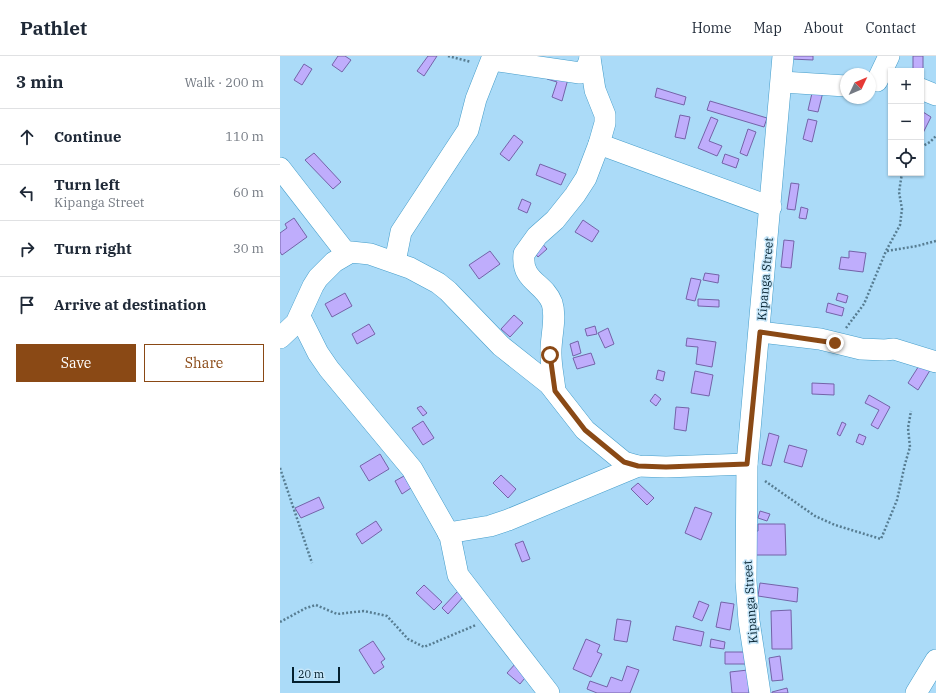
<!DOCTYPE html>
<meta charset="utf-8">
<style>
:root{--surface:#fff;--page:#f6f6f7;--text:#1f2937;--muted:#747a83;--line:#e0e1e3;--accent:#8a4915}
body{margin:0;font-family:"IBM Plex Serif",serif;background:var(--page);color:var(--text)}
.controls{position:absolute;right:12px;top:12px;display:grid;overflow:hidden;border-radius:0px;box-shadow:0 1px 3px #0004}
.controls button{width:36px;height:36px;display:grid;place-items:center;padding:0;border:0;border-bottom:1px solid var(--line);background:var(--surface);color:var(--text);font:20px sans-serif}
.compass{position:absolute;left:560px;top:12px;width:36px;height:36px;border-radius:50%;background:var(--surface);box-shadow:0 1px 3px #0004;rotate:46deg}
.scale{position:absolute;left:12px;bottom:10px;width:48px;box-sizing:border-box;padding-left:4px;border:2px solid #04202e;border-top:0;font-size:11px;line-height:14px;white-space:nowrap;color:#04202e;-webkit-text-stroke:3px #c6e6f9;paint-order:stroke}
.stop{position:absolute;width:12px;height:12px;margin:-9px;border:3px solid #8a4915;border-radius:50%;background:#fff}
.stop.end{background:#8a4915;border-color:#fff;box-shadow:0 1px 4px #0008}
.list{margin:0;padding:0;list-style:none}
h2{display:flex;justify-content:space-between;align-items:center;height:52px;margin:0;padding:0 16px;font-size:17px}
h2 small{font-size:13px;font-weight:400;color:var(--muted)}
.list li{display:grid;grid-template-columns:26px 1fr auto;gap:12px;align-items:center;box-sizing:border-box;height:56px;padding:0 16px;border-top:1px solid var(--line)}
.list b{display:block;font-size:15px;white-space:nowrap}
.list p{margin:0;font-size:13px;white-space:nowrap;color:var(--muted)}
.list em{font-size:13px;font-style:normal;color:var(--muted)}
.actions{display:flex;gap:8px;padding:12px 16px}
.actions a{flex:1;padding:9px 0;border:1px solid var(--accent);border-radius:0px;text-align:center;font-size:14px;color:var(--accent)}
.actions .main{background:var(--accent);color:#fff}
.icon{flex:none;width:22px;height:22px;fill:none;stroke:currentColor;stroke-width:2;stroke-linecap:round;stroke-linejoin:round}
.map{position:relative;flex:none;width:656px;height:637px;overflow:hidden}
header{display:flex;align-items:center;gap:24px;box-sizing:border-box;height:56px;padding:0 20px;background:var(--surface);border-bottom:1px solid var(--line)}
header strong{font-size:19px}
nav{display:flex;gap:22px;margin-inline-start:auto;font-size:14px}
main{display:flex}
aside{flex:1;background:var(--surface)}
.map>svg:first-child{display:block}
.building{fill:#bfadfc;stroke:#7463a8}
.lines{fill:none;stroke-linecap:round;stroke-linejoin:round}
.minor-casing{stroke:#459dca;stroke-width:22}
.path{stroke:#577d92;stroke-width:2.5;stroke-dasharray:2 2;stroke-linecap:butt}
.minor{stroke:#fff;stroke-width:21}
.route{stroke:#8a4915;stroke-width:5}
.labels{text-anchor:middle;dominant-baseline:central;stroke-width:3;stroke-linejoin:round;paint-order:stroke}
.street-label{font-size:12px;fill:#04202e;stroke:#c6e6f9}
</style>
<header>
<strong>Pathlet</strong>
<nav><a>Home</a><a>Map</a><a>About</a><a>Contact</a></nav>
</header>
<main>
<aside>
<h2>3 min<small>Walk · 200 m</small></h2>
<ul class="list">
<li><svg class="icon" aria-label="ahead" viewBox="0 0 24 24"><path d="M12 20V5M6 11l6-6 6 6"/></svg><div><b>Continue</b></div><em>110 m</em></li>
<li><svg class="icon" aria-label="left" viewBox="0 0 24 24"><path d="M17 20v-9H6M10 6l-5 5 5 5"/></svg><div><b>Turn left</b><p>Kipanga Street</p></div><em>60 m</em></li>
<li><svg class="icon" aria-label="right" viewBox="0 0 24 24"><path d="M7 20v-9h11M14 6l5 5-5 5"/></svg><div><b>Turn right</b></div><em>30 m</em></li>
<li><svg class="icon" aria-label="arrive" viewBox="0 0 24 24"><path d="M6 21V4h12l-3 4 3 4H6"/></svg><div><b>Arrive at destination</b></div></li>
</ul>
<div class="actions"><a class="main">Save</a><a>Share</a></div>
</aside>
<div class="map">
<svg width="656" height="637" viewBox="0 0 656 637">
<rect width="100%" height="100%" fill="#abdbf8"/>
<g class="building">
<polygon points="58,0 65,0 71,4 62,16 52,9"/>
<polygon points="148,0 157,0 144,20 137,15"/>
<polygon points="511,0 533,0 533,4 511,3"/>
<rect x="633" y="0" width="10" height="14"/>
<polygon points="24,8 32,13 22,29 14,24"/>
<polygon points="269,15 288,23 282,45 272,41 277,26 267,23"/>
<polygon points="377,32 406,41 404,49 375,41"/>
<polygon points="533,33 543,36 538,56 528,54"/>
<polygon points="430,45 487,62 484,71 427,54"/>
<polygon points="643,56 651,61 642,79 641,59"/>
<polygon points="400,59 410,61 405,83 395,81"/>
<polygon points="431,61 438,64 429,85 442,90 437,100 418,92"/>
<polygon points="528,63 537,65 532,86 523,83"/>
<polygon points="468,73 476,76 467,100 460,97"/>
<polygon points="234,79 243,86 229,105 220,98"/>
<polygon points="34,97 61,126 53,133 25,104"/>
<polygon points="445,98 459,103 456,112 442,107"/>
<polygon points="260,108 286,118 281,129 256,119"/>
<polygon points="511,127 519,128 515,154 507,153"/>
<polygon points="242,143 251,147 247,157 238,153"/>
<polygon points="521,151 528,153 526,163 519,162"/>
<polygon points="14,162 27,181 2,199 0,196 0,177 7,172 5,168"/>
<polygon points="303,164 319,175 312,186 295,176"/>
<polygon points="258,183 267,193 258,201 249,190"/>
<polygon points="504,184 514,185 511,212 501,211"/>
<polygon points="210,195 220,208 199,223 189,209"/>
<polygon points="569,195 586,197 583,216 559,213 561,201 569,202"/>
<polygon points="425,217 439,219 438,227 423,224"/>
<polygon points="411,222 421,224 415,245 406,243"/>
<polygon points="65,237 72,250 52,261 45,248"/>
<polygon points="558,237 568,240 566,247 556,244"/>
<polygon points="418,243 439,244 439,251 418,250"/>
<polygon points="548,247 564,252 562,260 546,256"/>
<polygon points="234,259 243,267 230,281 221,273"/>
<polygon points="89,268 95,278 77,288 72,278"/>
<polygon points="315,270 317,278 307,280 305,273"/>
<polygon points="328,272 334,288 325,292 318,277"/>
<polygon points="407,282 436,286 432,311 416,308 418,291 406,290"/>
<polygon points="298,285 301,297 293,300 290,288"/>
<polygon points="311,297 315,308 297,313 293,302"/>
<polygon points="642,305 652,311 638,334 628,327"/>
<polygon points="378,314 385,316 383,325 376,323"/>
<polygon points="415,315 433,319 429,340 411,337"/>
<polygon points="532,327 554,328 554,339 532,338"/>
<polygon points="375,338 381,343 376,350 370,345"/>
<polygon points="589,339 610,351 598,373 591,369 599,354 585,347"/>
<polygon points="141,350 147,357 143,360 137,352"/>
<polygon points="396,351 409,352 406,375 394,373"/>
<polygon points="143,365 154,382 143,389 132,372"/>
<polygon points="562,366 566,368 560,380 557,378"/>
<polygon points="489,377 499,380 491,410 482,408"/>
<polygon points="579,378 586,381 583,389 576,386"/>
<polygon points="509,389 527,394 522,411 504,406"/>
<polygon points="100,398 109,413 89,425 80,410"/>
<polygon points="221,419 236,433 228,442 213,427"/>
<polygon points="124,420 131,432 122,438 115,425"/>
<polygon points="358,427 374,442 367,449 351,433"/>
<polygon points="39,441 44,452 21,462 15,452"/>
<polygon points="415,451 432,457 421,484 405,477"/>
<polygon points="480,455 490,458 487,465 478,462"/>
<polygon points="96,465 102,474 82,488 76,478"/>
<polygon points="478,468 505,468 506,499 475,499 474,475 478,475"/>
<polygon points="243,485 250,503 242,506 235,488"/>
<polygon points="480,527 518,532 517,546 478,540"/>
<polygon points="144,529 162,546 154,554 136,537"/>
<polygon points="178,535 184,540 168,558 162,552"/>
<polygon points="419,545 429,549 422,565 413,561"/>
<polygon points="441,546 454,548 450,574 436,571"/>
<polygon points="511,554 512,593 492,593 491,555"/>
<polygon points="337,563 351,565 347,586 334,584"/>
<polygon points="396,570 424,576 421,590 393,584"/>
<polygon points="306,583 320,589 317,596 322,598 311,621 293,613"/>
<polygon points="431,583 445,586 444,593 430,591"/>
<polygon points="93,585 105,603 101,606 104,611 94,618 79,594"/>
<polygon points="445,596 467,596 468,608 445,608"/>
<polygon points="500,600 503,624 492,625 489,602"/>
<polygon points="236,607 249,617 240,628 227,617"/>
<polygon points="347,610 359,614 350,637 317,637 307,633 310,625 327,631 331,621 342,625"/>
<polygon points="468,614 469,637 452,637 450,616"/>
<polygon points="507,632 508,637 492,637 492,636"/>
</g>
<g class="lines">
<defs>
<g id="minor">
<path d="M212 4 300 17C306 15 310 6 310 0"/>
<polyline points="597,25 609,0"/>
<polyline points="502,26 566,30"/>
<polyline points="641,33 656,39"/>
<polyline points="319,88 491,151"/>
<polyline points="0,112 66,197"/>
<polyline points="115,206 121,176 188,74 196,43 213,0"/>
<polyline points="20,261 38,297 49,313 132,413 170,480 178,519 269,637"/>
<polyline points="480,276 540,283 581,293 605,294 614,293 656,306"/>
<polyline points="0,282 16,267 33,230 38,222 54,206 71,196 90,198 130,212 158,227 168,235 221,290 269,328 305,374 344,406 358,410 386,411 467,408"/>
<path d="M275 335C274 323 271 311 271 299 270 283 277 262 272 247 264 226 241 226 244 198L257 180 275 164 295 139 306 122 319 88 325 67V59L315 34 310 2"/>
<polyline points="168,477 210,470 228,464 358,410"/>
<polyline points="480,637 469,565 466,525 467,408 503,0"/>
<polyline points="636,637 656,604"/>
</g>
</defs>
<use href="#minor" class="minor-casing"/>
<g class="path">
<polyline points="168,0 191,6"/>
<polyline points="641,91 650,86 656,80"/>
<polyline points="607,195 637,190 656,185"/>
<polyline points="566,272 584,248 606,195 620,169 622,153 619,136 622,117"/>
<polyline points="0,412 32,507"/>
<polyline points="485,425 535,460 555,469 601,483 617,444 625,408 630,391 628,372 631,355"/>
<polyline points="0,566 26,552 36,549 57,558 84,555 107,560 128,583 144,591 196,569"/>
</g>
<use href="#minor" class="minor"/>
</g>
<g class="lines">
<polyline class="route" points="270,299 275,335 305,374 344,406 358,410 386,411 467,408 480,276 555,287"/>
</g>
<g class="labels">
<g class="street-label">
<text transform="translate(485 223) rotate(-85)">Kipanga Street</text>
<text transform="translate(470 546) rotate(-94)">Kipanga Street</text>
</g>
</g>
</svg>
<div class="controls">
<button>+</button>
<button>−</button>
<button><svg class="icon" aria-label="locate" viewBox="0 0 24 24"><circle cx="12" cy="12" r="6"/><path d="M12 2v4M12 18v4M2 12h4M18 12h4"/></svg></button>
</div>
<svg class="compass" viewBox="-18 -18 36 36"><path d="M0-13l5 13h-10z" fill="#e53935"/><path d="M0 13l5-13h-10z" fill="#747a83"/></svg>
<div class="scale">20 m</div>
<div class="stop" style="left:270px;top:299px"></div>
<div class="stop end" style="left:555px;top:287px"></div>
</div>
</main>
